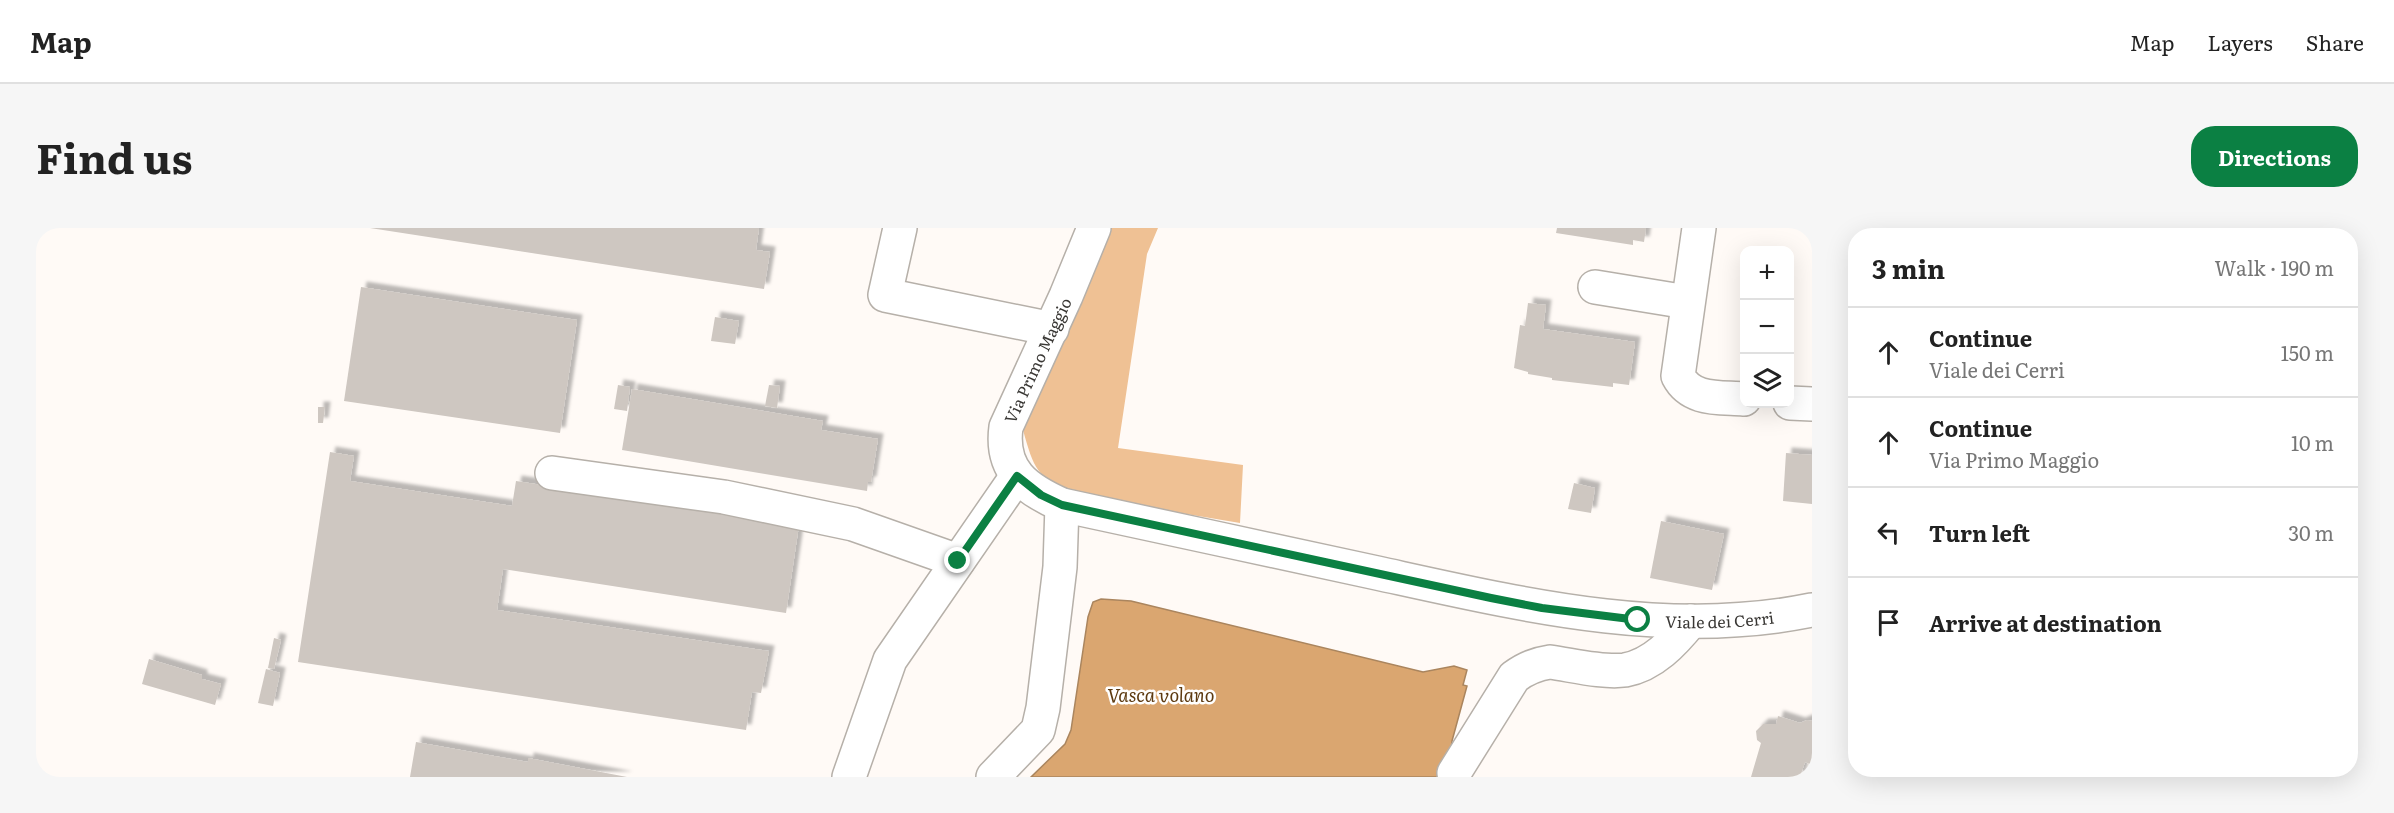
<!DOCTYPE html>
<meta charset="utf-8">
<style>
:root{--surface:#fff;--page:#f6f6f6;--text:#222;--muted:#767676;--line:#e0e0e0;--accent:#0b8043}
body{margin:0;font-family:Literata,serif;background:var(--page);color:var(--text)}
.controls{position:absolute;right:18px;top:18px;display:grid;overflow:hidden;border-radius:12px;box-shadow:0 6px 24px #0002}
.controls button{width:54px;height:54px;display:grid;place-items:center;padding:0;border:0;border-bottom:2px solid var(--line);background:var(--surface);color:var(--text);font:30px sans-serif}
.stop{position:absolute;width:18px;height:18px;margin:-14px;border:4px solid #0b8043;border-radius:50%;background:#fff}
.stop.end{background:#0b8043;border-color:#fff;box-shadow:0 2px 6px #0008}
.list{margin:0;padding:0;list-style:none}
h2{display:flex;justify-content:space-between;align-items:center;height:78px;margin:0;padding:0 24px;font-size:26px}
h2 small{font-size:20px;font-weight:400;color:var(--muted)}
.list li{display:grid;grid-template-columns:39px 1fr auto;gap:18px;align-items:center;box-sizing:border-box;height:90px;padding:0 24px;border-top:2px solid var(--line)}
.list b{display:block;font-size:22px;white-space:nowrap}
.list p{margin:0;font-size:20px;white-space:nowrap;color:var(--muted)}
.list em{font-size:20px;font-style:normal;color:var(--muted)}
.icon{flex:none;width:33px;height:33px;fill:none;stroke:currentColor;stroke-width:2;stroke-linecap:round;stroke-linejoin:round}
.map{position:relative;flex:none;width:1776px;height:549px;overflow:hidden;border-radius:24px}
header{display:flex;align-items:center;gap:36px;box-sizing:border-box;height:84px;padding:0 30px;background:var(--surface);border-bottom:2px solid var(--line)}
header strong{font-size:28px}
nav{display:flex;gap:33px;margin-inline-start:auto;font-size:21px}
.intro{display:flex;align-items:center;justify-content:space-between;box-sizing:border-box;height:144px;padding:0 36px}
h1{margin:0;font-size:42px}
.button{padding:15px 27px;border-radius:24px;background:var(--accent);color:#fff;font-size:21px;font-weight:700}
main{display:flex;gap:36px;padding:0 36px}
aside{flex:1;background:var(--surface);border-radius:24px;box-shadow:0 6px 24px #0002}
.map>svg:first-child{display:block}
.green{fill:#efc194}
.water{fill:#daa670;stroke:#aa855e;stroke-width:1.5}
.building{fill:#cec7c1;filter:url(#shadow)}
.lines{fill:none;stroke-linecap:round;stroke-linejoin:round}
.minor-casing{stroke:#b6b0a9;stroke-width:36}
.minor{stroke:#fff;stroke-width:33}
.route{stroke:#0b8043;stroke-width:8}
.labels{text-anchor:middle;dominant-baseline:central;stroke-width:5;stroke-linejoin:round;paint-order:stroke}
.street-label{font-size:16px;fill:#3a3835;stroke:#fff}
.water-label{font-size:18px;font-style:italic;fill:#5d3a10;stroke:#fff}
</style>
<header>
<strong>Map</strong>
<nav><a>Map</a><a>Layers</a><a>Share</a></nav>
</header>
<div class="intro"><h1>Find us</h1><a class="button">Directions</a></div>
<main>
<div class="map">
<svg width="1776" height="549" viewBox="0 0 1776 549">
<defs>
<filter id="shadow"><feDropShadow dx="5.5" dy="-5.5" stdDeviation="1.5" flood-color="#0004"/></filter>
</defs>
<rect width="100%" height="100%" fill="#fffaf6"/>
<path class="green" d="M1071 0H1122L1111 26 1082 220 1207 237 1204 295 1037 267C1000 248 998 241 987 202Z"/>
<polygon class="water" points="1065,371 1095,373 1387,444 1418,438 1431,442 1427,457 1431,458 1416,513 1414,540 1422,549 995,549 1029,516 1035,502 1052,389 1057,374"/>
<g class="building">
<polygon points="334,0 723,0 720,22 734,24 728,61"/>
<polygon points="1521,0 1610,0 1608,14 1597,12 1597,17 1520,5"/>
<polygon points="325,59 541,92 524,205 308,173"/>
<polygon points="1492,75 1510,77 1507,101 1599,114 1593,157 1577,155 1577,159 1516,152 1516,150 1492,146 1492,144 1478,140 1484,97 1489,98"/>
<polygon points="679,89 703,93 699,116 675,113"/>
<polygon points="582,157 594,159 591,183 578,181"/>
<polygon points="733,157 744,158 741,180 729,178"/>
<polygon points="596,161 787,193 785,202 842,211 835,254 832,254 831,263 586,222"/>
<polygon points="282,179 289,179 287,195 282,195"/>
<polygon points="294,224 318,228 314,253 450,274 476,278 480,253 763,297 750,385 467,341 461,382 733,423 725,465 716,464 710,502 262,434"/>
<polygon points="1750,225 1776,227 1776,276 1747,273"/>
<polygon points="1538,255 1559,260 1555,285 1532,281"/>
<polygon points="1625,293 1688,306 1676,362 1614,350"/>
<polygon points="238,410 245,412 238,441 232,440"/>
<polygon points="113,431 166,447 166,451 185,456 179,477 106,456"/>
<polygon points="230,441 244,445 237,478 222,475"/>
<polygon points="1742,488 1764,495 1771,492 1776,493 1776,537 1769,534 1764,549 1715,549 1725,515 1721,512 1720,503 1727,496 1740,496"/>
<polygon points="380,514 492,534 492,530 591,549 374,549"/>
</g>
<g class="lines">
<defs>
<g id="minor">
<polyline points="864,0 849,67 1016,101"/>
<path id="s1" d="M1058 0 1030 68 970 199C964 243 990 261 1026 277 1131 300 1236 322 1341 345 1483 376 1630 412 1776 382"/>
<path d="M1663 0 1642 148C1655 173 1683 169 1708 171"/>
<polyline points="1559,59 1651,74"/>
<polyline points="1754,175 1776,176"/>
<polyline points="516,245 688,269 817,296 922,333"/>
<path d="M1418 545 1478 449C1490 440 1500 436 1514 434 1536 437 1567 445 1589 442 1617 437 1638 414 1655 393"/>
<polyline points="813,549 854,432 981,248"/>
<polyline points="957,549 1002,502 1007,480 1024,339 1026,277"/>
</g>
</defs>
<use href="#minor" class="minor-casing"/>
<use href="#minor" class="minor"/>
</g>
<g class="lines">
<polyline class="route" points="922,333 981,248 1005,267 1026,277 1455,370 1506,380 1602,392"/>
</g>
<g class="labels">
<g class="street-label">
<text transform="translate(1001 132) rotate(-65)">Via Primo Maggio</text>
<text stroke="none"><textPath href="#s1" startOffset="992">Viale dei Cerri</textPath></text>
</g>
<g class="water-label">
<text x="1125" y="466">Vasca volano</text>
</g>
</g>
</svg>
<div class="controls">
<button>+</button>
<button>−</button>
<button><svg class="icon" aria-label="layers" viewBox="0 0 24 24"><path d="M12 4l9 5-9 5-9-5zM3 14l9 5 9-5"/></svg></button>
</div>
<div class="stop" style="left:1602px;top:392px"></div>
<div class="stop end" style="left:922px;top:333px"></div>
</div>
<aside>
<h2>3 min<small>Walk · 190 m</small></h2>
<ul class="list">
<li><svg class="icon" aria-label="ahead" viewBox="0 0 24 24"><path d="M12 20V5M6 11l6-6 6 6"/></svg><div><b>Continue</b><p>Viale dei Cerri</p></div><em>150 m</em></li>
<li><svg class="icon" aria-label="ahead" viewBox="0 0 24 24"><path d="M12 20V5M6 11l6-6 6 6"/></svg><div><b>Continue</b><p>Via Primo Maggio</p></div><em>10 m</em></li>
<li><svg class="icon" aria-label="left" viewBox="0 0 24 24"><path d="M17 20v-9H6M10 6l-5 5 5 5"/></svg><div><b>Turn left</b></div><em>30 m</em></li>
<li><svg class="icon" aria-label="arrive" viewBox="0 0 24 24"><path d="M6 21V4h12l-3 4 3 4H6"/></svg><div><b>Arrive at destination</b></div></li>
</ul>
</aside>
</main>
